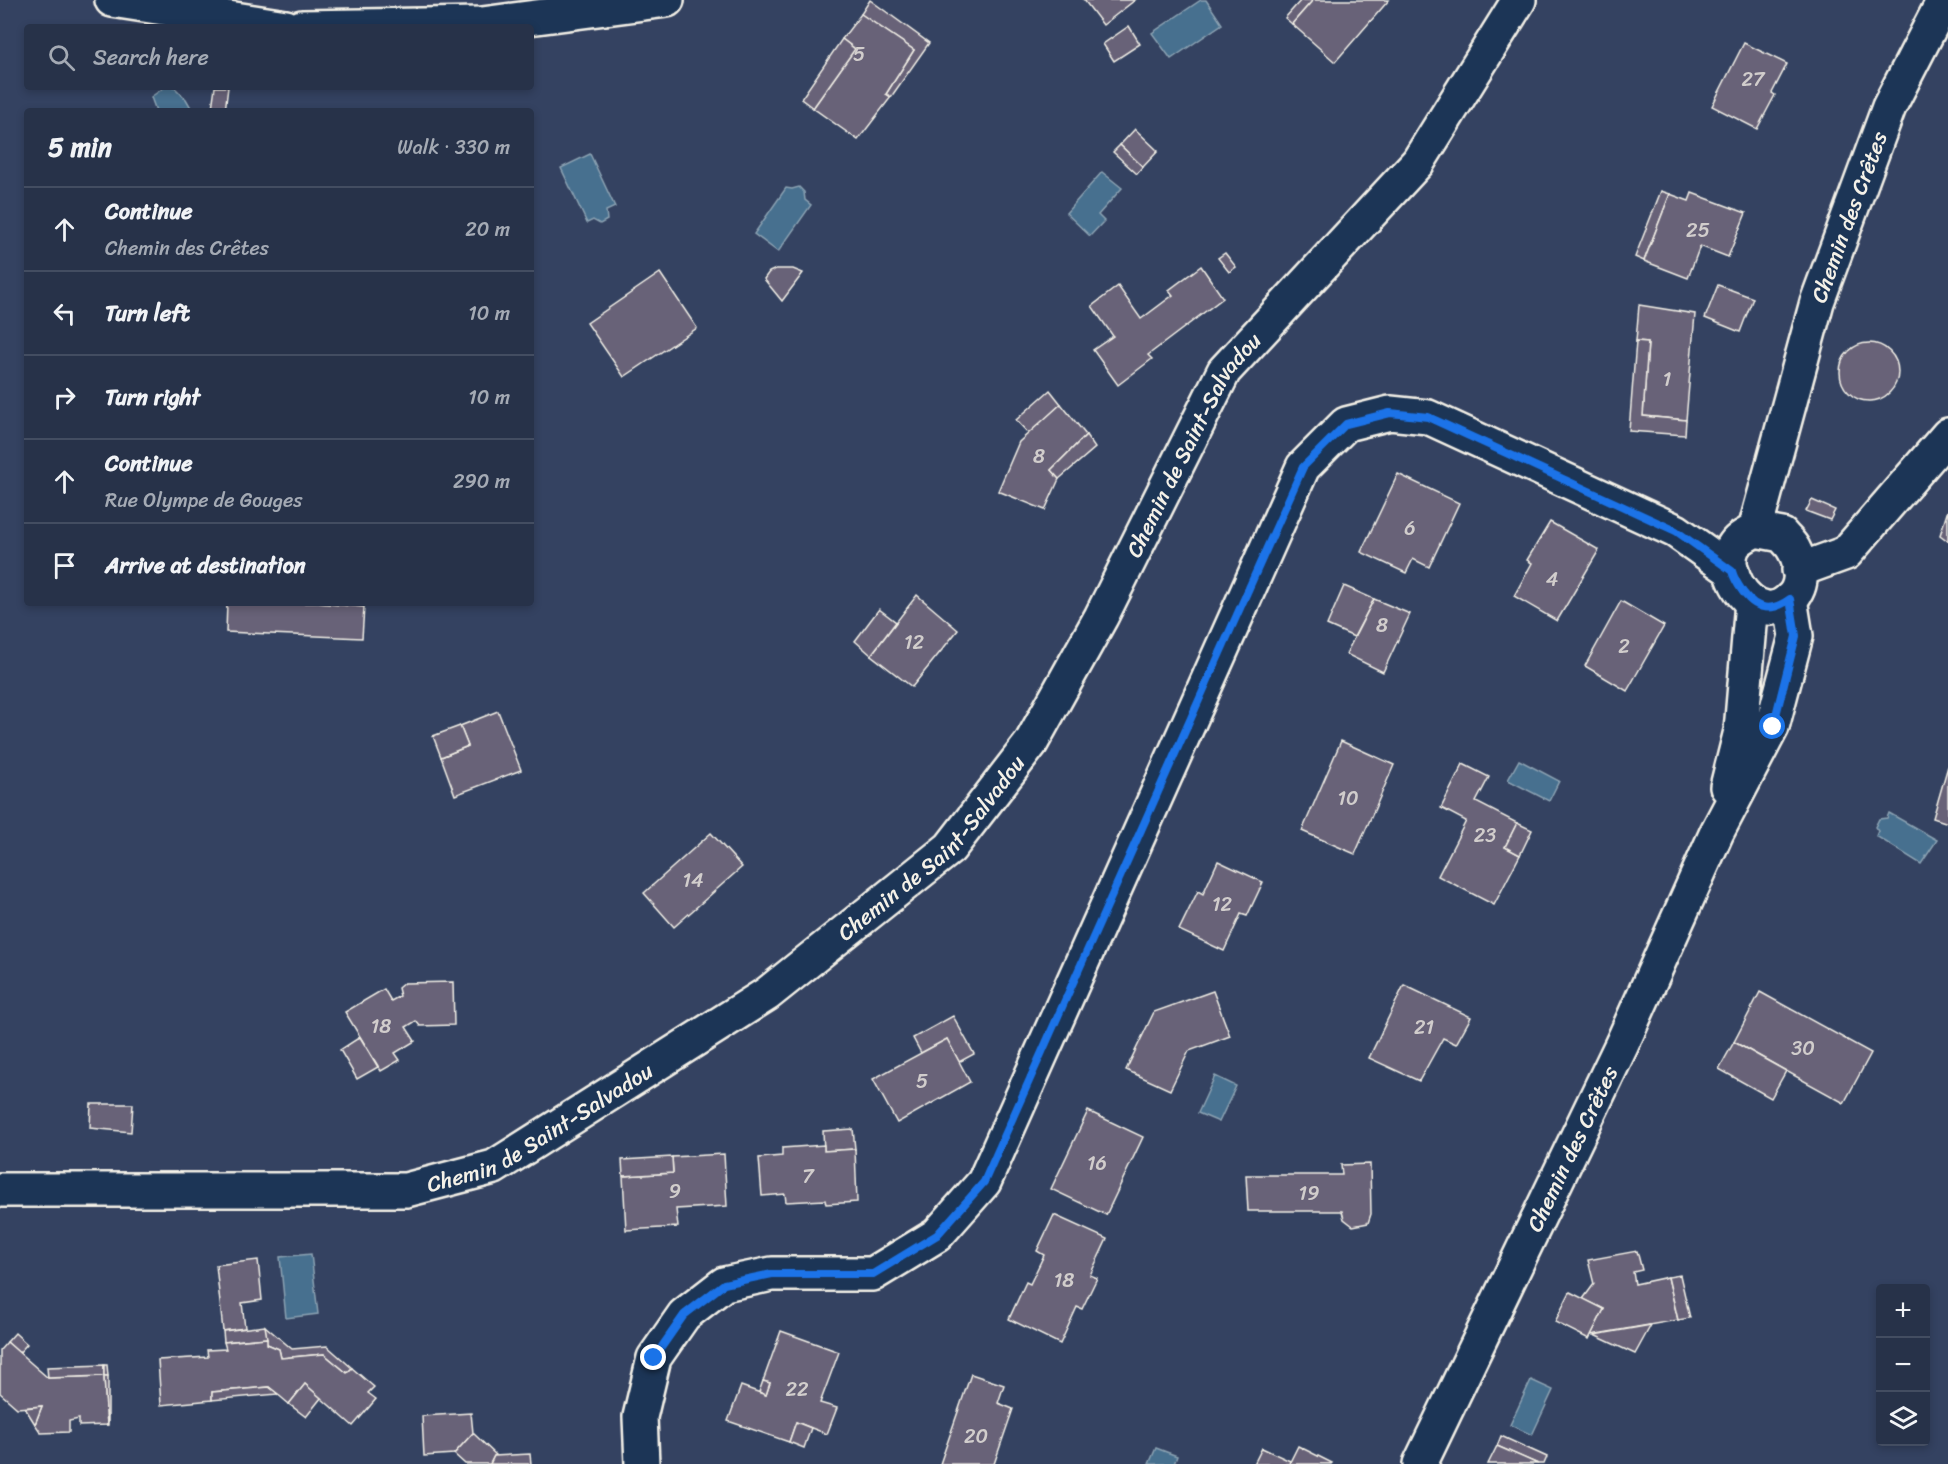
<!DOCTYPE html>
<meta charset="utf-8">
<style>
:root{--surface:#273249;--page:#2f3a50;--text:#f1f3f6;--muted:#a4aab4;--line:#434d61}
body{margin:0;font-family:Sriracha,sans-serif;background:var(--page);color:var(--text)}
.controls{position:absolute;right:18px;bottom:18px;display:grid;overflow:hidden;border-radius:6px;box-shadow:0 3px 9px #0003}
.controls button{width:54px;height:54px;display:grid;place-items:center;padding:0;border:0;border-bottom:2px solid var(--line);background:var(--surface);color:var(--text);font:30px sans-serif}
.stop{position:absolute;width:18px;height:18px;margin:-14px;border:4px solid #1a73e8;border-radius:50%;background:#fff}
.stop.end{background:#1a73e8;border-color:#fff;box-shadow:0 2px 6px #0008}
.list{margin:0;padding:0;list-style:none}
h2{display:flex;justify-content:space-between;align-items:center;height:78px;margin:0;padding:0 24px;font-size:26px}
h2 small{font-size:20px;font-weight:400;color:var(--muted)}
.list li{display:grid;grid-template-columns:39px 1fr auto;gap:18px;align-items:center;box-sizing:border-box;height:84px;padding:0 24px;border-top:2px solid var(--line)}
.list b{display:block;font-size:22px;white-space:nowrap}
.list p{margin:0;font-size:20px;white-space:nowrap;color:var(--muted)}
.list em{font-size:20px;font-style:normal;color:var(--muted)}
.icon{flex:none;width:33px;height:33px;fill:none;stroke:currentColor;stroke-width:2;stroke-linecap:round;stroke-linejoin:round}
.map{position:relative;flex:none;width:1948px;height:1464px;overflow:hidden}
.search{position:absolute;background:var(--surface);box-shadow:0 3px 9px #0003;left:24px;top:24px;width:510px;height:66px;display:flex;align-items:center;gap:15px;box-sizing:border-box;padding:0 21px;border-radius:6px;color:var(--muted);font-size:22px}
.panel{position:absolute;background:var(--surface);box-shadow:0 3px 9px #0003;left:24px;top:108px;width:510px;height:498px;border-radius:6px}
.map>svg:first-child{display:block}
.water{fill:#476f8f;stroke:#8ca3b3;stroke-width:1.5}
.building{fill:#686278;stroke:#f4f1e8;stroke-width:1.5}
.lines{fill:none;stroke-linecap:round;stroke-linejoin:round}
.minor-casing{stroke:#f4f1e8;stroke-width:38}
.minor{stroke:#1d3557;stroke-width:33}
.route{stroke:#1a73e8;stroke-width:8}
.labels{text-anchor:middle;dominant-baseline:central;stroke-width:4.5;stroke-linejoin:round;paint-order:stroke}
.number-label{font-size:20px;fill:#d1cdcc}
.street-label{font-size:22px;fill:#f4f1e8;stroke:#1d3557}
</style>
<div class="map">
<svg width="1948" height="1464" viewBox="0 0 1948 1464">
<rect width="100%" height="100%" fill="#344261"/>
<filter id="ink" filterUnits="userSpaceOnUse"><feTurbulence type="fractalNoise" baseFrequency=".0167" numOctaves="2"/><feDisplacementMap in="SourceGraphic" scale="12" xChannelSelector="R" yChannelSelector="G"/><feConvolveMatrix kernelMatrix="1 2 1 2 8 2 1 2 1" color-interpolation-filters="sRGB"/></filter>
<g filter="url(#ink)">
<g class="water">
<polygon points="1201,0 1206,0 1222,24 1171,59 1152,33"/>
<polygon points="165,87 174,87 186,99 193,111 156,111 151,97"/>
<polygon points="590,154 615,207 606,211 607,220 600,224 593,220 587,223 561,168"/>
<polygon points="1102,172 1122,188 1098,215 1104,221 1090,236 1066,213"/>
<polygon points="799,187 804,192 805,200 811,205 778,252 754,234 786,188 792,189"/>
<polygon points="1519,760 1559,781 1549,801 1508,780"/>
<polygon points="1889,813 1937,840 1921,864 1876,836 1878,831 1875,827 1879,819 1887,818"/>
<polygon points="1215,1076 1236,1086 1219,1122 1198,1113"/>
<polygon points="311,1254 318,1314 286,1318 280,1257"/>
<polygon points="1531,1380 1553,1390 1532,1435 1510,1425"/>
<polygon points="1156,1448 1177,1456 1174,1464 1149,1464"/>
</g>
<g class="building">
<polygon points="870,0 929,43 891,97 886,94 914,50 861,14"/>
<polygon points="1084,0 1135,0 1103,25"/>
<polygon points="1301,0 1313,0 1292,24 1285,18"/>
<polygon points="1313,0 1389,0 1335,62 1292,24"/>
<polygon points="861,14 914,50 886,94 891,97 858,140 813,108 855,49 842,39"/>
<polygon points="1129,26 1140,44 1114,61 1103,44"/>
<polygon points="842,39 855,49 813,108 801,99"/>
<polygon points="1744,43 1787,64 1772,93 1775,95 1757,129 1712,106"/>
<polygon points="215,87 228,87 225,111 212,108"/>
<polygon points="1135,129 1158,151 1143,167 1120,145"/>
<polygon points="1120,145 1143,167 1137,174 1113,152"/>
<polygon points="1661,191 1670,194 1644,261 1635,257"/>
<polygon points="1692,193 1746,213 1728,257 1700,246 1688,278 1644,261 1670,194 1689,201"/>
<polygon points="1225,253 1236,267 1229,272 1218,258"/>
<polygon points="1201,266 1223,298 1148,355 1152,359 1118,385 1093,350 1113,336 1092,306 1118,286 1141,319 1173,295 1169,290"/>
<polygon points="776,269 793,269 803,273 782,301 764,279 769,272"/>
<polygon points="660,273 697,328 624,377 587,323"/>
<polygon points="1718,285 1753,298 1740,332 1705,318"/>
<polygon points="1639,305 1695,314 1686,420 1643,416 1648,342 1636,341"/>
<polygon points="1636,341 1648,342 1643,416 1686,420 1685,435 1629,431"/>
<circle cx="1869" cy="372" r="29"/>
<polygon points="1050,390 1061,404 1029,434 1016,420"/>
<polygon points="1061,404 1086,435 1051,470 1059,479 1045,510 998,491 1019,442"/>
<polygon points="1086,435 1095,448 1059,479 1051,470"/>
<polygon points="1398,474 1459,503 1429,567 1413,559 1406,573 1361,552"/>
<polygon points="1812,500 1835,510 1830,520 1806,511"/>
<polygon points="1948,510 1948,541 1940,535"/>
<polygon points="1550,522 1599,550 1557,621 1514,596 1532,563 1527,560"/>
<polygon points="1344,586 1374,599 1354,637 1327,625"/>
<polygon points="917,595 958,630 912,687 871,655"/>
<polygon points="1374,599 1410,614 1383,672 1346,654"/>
<polygon points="1621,601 1664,626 1627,691 1585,666"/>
<polygon points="227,603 317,603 364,607 362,638 226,632"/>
<polygon points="879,609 896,622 871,655 855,641"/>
<polygon points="498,711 521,770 455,795 441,757 468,746 460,726"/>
<polygon points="460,726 468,746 441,757 433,736"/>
<polygon points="1341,741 1394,765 1355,854 1302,831"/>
<polygon points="1463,764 1489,777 1476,802 1517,823 1505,847 1520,855 1494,905 1438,876 1466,821 1441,808"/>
<polygon points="1948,766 1948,823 1933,818"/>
<polygon points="1517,823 1532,830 1520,855 1505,847"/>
<polygon points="711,833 742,867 674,927 644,893"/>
<polygon points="1218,861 1263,882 1247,916 1241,914 1224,951 1179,930 1198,891 1203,894"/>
<polygon points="453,982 454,1025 420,1026 416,1021 406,1027 415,1041 395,1053 400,1060 381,1071 345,1012 384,989 391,1001 400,996 398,988 404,983"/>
<polygon points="1404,985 1471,1017 1456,1044 1443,1038 1419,1081 1369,1058"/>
<polygon points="1213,991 1230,1036 1189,1051 1170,1090 1126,1070 1154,1012"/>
<polygon points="1760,992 1871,1053 1844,1103 1734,1042"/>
<polygon points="953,1016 974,1054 959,1062 947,1039 921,1053 913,1038"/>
<polygon points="360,1037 378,1067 357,1079 340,1050"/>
<polygon points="947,1039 970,1082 897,1123 873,1079"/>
<polygon points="1734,1042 1786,1071 1771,1098 1719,1069"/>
<polygon points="91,1104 133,1104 131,1132 90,1128"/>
<polygon points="1088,1111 1143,1137 1106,1215 1051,1189"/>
<polygon points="853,1129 855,1149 824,1151 823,1131"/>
<polygon points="824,1145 824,1151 855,1149 857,1202 826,1204 825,1200 786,1202 785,1194 762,1196 759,1158 782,1156 782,1148"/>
<polygon points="724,1154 727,1206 676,1209 678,1227 626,1230 623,1176 673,1173 672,1157"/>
<polygon points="672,1157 673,1173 623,1176 622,1160"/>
<polygon points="1370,1164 1371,1214 1368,1223 1353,1226 1344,1219 1342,1211 1248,1211 1246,1175 1342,1175 1341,1165"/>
<polygon points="1054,1215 1107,1239 1090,1275 1097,1278 1082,1309 1077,1307 1060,1344 1009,1319 1026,1282 1030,1284 1044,1255 1037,1251"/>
<polygon points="1637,1251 1642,1270 1633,1272 1635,1284 1668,1277 1678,1320 1591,1335 1604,1309 1583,1299 1594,1284 1588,1260"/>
<polygon points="258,1260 262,1300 242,1303 245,1328 223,1331 216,1265"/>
<polygon points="1680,1275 1690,1318 1678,1320 1668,1277"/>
<polygon points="1570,1292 1604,1309 1589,1339 1555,1322"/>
<polygon points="1651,1325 1635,1354 1594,1335"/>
<polygon points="265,1326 292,1349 327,1346 352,1368 347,1373 324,1354 281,1358 279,1349 267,1344"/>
<polygon points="265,1326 267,1338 224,1342 223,1331"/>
<polygon points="781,1331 839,1352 820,1403 837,1408 827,1434 796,1422 789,1442 728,1421 741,1386 766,1395 770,1383 763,1381"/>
<polygon points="15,1333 27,1344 19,1353 7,1342"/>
<polygon points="267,1338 267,1344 279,1349 281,1358 324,1354 347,1373 352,1368 374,1387 368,1393 376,1399 353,1426 305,1384 289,1404 269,1387 212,1392 212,1400 161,1405 158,1360 208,1357 207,1350 226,1349 224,1342"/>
<polygon points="7,1342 48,1378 104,1376 107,1425 79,1426 79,1419 69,1421 69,1432 41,1433 35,1424 42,1406 17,1408 0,1393 0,1350"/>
<polygon points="104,1365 104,1376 48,1378 47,1367"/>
<polygon points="104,1365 107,1365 108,1376 104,1376"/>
<polygon points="971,1374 1004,1385 998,1403 1013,1409 994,1464 940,1464"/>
<polygon points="104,1376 108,1376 108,1425 107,1425"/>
<polygon points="763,1381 770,1383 766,1395 759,1392"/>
<polygon points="305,1384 321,1398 306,1417 289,1404"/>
<polygon points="269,1387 278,1394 212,1400 212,1392"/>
<polygon points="42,1406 35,1424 25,1408"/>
<polygon points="471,1413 473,1433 454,1454 424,1456 422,1416"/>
<polygon points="796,1422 811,1428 804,1448 789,1442"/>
<polygon points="473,1433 497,1456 494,1456 490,1464 465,1464 454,1454"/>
<polygon points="1501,1436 1547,1457 1544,1464 1538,1464 1497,1446"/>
<polygon points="1298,1446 1332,1463 1331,1464 1289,1464"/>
<polygon points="1497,1446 1538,1464 1488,1464"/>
<polygon points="1262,1448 1290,1461 1289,1464 1254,1464"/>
<polygon points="530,1454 531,1464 490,1464 494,1456"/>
</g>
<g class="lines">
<defs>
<g id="minor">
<polyline points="112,0 286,27"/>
<polyline points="302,27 482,24 667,0"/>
<path id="s1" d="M1755 530 1817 302 1889 107 1944 0"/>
<path d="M1755 530 1782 535C1786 540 1791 544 1794 550 1803 566 1804 589 1788 601 1783 605 1775 609 1767 608 1743 606 1722 568 1733 547 1738 538 1747 535 1755 530Z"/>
<polyline points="1799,570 1846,553 1948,435"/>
<polyline points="1727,787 1741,731 1752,602"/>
<path id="s2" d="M0 1190H406L494 1167 767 994 950 848 1031 743 1101 617 1224 371 1418 162 1519 0"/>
<polyline points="642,1464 640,1417 654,1358 684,1315 724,1284 772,1274 873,1274 937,1235 984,1182 1303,467 1346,424 1390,413 1428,417 1676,531 1732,571"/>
<path id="s3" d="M1420 1464 1622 1044 1717 832 1772 727 1796 636 1790 599"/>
</g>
</defs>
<use href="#minor" class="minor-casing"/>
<use href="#minor" class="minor"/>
</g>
</g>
<g class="lines" filter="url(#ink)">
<path class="route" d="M654 1358 684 1315 724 1284 772 1274H873L937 1235 984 1182 1303 467 1346 424 1390 413 1428 417 1676 531 1732 571C1734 579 1738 585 1743 592 1757 611 1772 612 1790 599L1796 636 1773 727"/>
</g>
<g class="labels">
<g class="number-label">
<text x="859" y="54">5</text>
<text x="1753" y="79">27</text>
<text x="1698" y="230">25</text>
<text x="1667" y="379">1</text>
<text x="1039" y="456">8</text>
<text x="1410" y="528">6</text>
<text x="1552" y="579">4</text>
<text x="1382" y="625">8</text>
<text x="914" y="642">12</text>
<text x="1624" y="646">2</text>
<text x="1348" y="798">10</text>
<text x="1485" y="835">23</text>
<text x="693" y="880">14</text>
<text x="1222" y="904">12</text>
<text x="381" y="1026">18</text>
<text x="1424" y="1027">21</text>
<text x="1803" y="1048">30</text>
<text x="922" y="1081">5</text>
<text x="1097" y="1163">16</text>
<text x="808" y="1176">7</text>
<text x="675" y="1191">9</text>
<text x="1309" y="1193">19</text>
<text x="1064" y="1280">18</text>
<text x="797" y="1389">22</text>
<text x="976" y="1436">20</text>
</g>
<g class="street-label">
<text stroke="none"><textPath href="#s1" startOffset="327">Chemin des Crêtes</textPath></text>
<text stroke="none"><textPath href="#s2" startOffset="1527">Chemin de Saint-Salvadou</textPath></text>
<text stroke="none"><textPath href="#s2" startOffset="1041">Chemin de Saint-Salvadou</textPath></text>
<text stroke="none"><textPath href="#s2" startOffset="555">Chemin de Saint-Salvadou</textPath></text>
<text stroke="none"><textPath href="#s3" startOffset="350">Chemin des Crêtes</textPath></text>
</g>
</g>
</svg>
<div class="controls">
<button>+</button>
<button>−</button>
<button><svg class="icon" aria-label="layers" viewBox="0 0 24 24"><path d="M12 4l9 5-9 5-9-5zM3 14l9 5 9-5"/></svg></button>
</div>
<div class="stop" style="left:1773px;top:727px"></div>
<div class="stop end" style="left:654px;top:1358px"></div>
<div class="search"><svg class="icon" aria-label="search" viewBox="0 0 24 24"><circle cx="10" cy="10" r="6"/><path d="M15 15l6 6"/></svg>Search here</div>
<section class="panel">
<h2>5 min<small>Walk · 330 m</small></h2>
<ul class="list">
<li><svg class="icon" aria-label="ahead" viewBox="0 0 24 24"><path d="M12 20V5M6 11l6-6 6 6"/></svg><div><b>Continue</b><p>Chemin des Crêtes</p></div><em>20 m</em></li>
<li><svg class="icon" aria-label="left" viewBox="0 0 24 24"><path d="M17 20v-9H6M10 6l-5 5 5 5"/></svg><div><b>Turn left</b></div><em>10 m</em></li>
<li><svg class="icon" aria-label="right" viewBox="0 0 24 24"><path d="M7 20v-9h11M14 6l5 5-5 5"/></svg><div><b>Turn right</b></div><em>10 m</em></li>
<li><svg class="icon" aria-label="ahead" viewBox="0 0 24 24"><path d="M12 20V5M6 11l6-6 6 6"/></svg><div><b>Continue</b><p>Rue Olympe de Gouges</p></div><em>290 m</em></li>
<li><svg class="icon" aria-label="arrive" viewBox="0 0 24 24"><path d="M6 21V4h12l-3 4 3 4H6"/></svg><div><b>Arrive at destination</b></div></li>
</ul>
</section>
</div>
